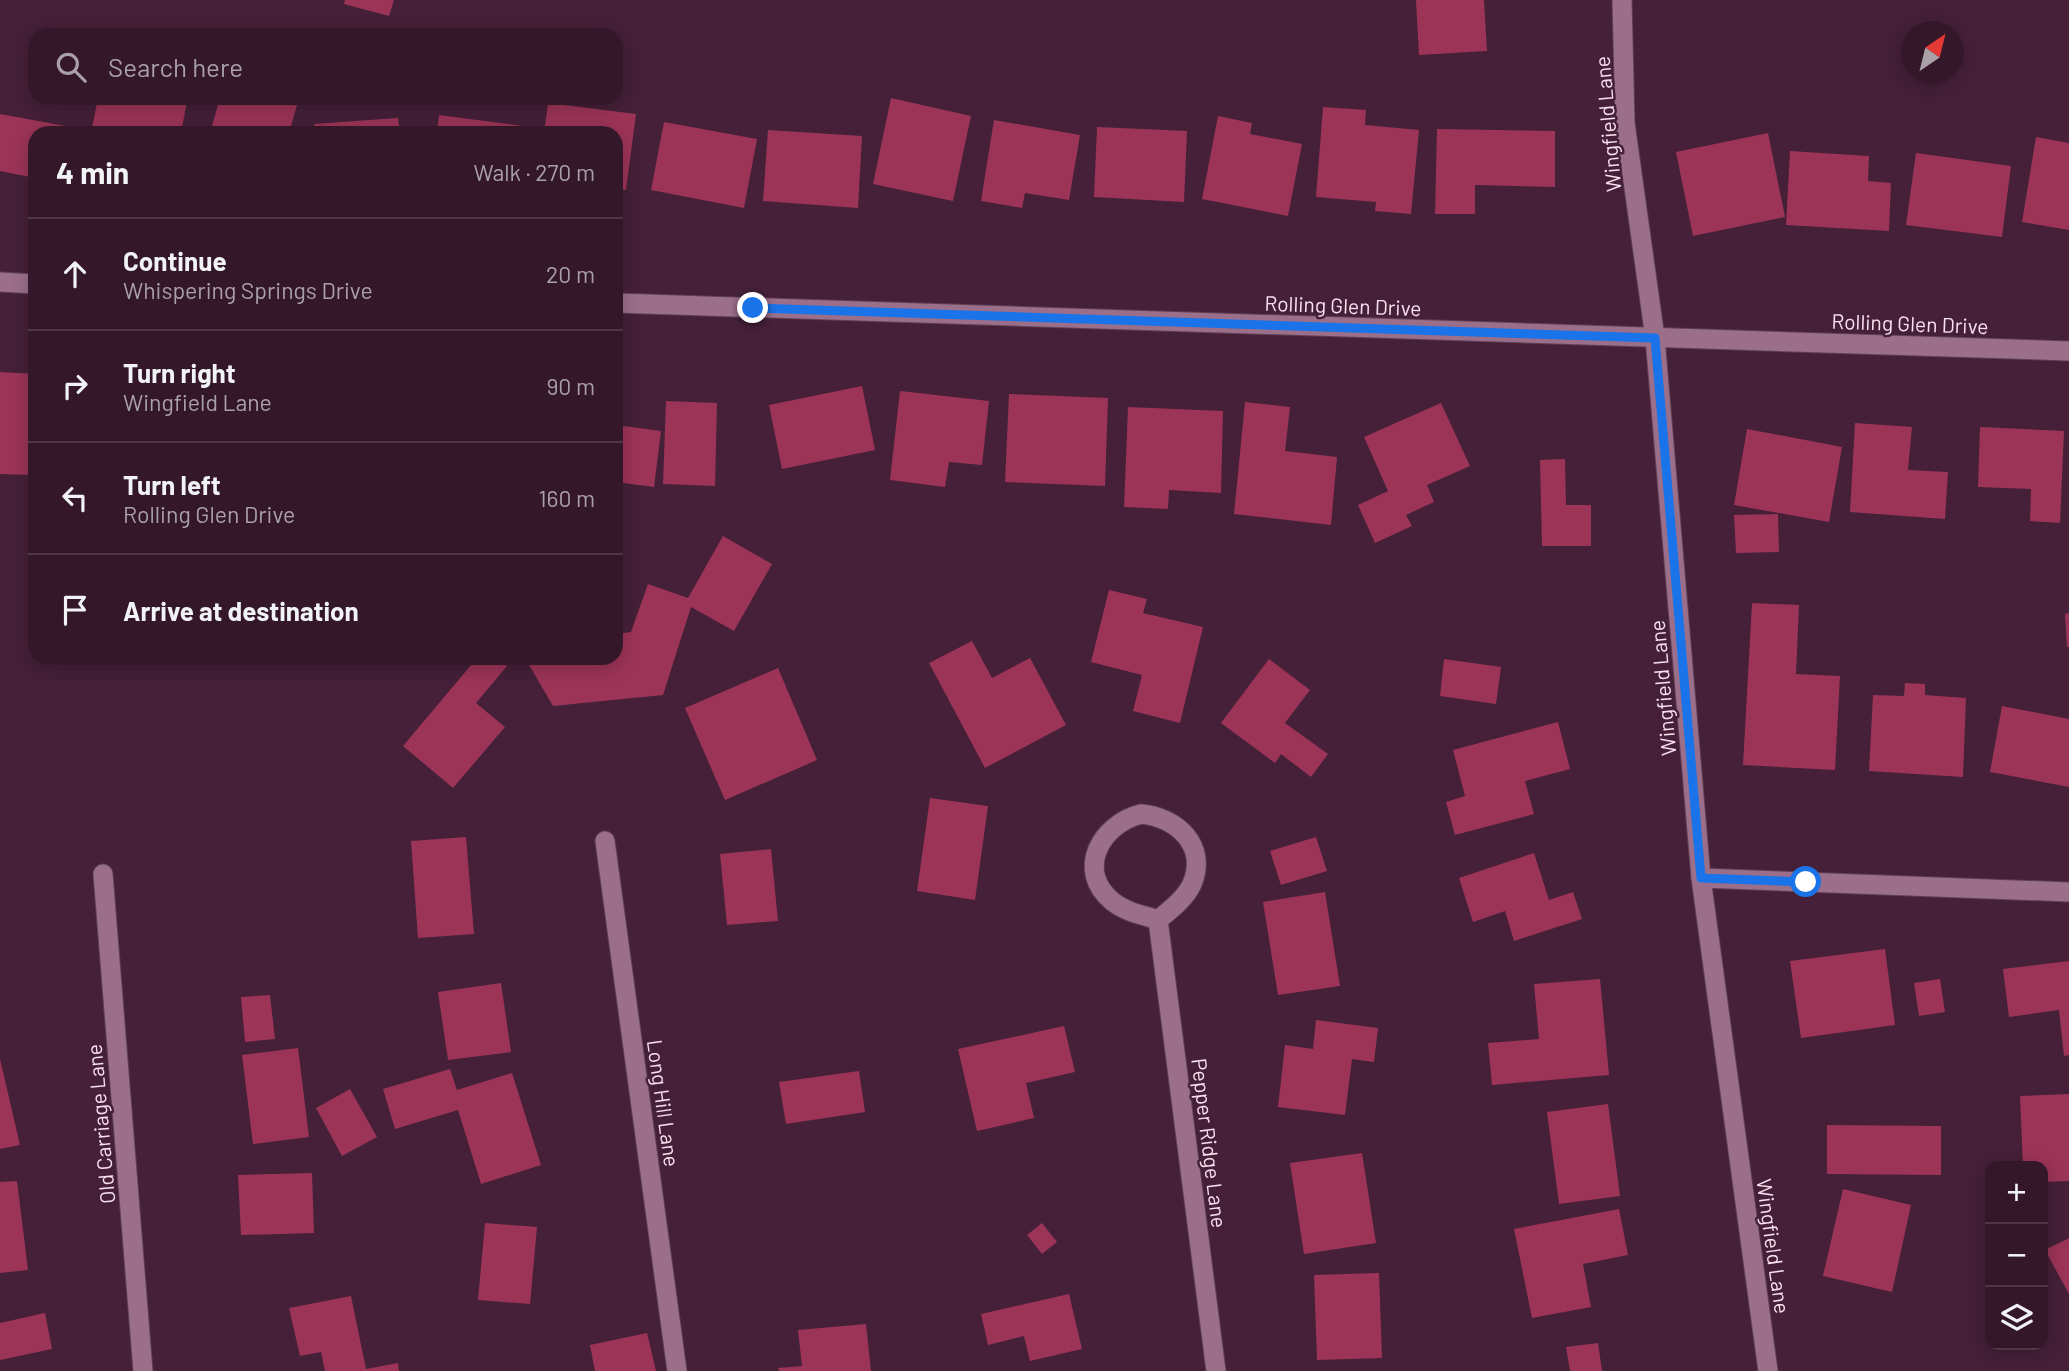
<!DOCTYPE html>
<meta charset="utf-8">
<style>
:root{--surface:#34182a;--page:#3f2536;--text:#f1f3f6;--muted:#a9a0a8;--line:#4e3747}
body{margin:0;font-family:Barlow,sans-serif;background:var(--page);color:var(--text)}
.controls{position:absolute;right:21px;bottom:21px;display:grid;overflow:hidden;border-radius:14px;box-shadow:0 4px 18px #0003}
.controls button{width:63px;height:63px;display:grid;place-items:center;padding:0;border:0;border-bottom:2px solid var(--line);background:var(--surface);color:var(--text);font:35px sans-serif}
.compass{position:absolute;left:1901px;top:21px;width:63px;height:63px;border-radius:50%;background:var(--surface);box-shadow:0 4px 18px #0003;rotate:35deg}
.stop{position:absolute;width:21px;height:21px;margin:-16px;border:5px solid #1a73e8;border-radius:50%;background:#fff}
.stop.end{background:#1a73e8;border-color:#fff;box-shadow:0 2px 7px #0008}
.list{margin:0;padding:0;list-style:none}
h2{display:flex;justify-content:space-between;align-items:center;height:91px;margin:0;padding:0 28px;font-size:30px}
h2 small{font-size:23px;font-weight:400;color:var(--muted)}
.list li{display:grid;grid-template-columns:46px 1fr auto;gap:21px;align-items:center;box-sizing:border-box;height:112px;padding:0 28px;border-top:2px solid var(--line)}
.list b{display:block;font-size:26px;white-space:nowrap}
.list p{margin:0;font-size:23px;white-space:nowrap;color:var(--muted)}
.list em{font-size:23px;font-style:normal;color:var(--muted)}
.icon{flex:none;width:38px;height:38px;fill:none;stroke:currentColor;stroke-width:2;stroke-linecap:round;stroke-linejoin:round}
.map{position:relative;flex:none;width:2069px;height:1371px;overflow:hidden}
.search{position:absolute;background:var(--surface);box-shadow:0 4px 18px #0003;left:28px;top:28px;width:595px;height:77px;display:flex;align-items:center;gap:18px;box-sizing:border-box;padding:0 24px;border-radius:21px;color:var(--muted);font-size:26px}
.panel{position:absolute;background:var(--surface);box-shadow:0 4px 18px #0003;left:28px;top:126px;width:595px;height:539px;border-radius:21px}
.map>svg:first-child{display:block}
.building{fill:#9c3458}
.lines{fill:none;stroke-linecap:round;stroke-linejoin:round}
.minor-casing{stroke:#604055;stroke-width:21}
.minor{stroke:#9b6f8a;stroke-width:19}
.route{stroke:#1a73e8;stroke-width:9}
.labels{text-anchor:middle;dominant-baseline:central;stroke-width:5;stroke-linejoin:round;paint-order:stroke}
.street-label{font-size:21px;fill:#f9e0ee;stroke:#452038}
</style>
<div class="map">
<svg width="2069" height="1371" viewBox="0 0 2069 1371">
<rect width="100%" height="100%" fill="#452038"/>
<g class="building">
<polygon points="345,0 394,0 389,16 344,4"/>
<polygon points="1416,0 1484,0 1487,51 1419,55"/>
<polygon points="98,98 187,101 181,133 91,133"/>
<polygon points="220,98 272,98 297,105 289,133 210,133"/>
<polygon points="891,98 971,116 953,201 873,184"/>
<polygon points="548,103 636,114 626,190 616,189 616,133 544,133"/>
<polygon points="1323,107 1366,110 1365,125 1419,130 1411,214 1375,211 1376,202 1316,197"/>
<polygon points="0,114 82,129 81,133 35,133 35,178 0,171"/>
<polygon points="439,115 523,126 522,133 437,133"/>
<polygon points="1218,116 1252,123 1250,134 1302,144 1288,216 1202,199"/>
<polygon points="398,118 400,133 315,133 314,124"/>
<polygon points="994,120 1080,135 1069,200 1025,193 1022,208 981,201"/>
<polygon points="664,122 757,139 744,208 651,190"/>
<polygon points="1097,127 1187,131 1184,202 1094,197"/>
<polygon points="1437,129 1555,131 1555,187 1475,185 1475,214 1435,214"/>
<polygon points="768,130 862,136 858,208 763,201"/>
<polygon points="1768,133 1785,217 1693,236 1676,152"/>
<polygon points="2036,137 2069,143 2069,230 2022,222"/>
<polygon points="1790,151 1869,156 1868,181 1891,183 1889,231 1786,225"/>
<polygon points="1916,153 2011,166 2002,237 1906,225"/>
<polygon points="0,372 35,374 35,475 0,474"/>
<polygon points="862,386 875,450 782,469 769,405"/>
<polygon points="900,391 989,401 982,465 949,462 945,487 890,480"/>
<polygon points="1009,394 1108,398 1105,486 1005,482"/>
<polygon points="666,401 717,403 715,486 663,484"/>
<polygon points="1245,402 1290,407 1285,451 1337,457 1331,525 1234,514"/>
<polygon points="1441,403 1470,466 1427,485 1434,502 1406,515 1412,526 1375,543 1358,505 1388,491 1364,437"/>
<polygon points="1128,407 1223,411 1221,493 1169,490 1168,509 1124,507"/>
<polygon points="1855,423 1912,427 1908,470 1948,472 1945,519 1850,512"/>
<polygon points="616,425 661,431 654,487 616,482"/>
<polygon points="1980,427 2064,431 2060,523 2030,521 2031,489 1978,487"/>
<polygon points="1747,429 1842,447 1829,522 1734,505"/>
<polygon points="1565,459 1566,505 1591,505 1591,546 1542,546 1540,460"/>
<polygon points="1778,514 1779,552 1736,553 1734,515"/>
<polygon points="723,536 772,564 734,631 691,607 663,695 553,706 525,658 616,658 616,634 631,632 648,584 688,598"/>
<polygon points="1109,590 1147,599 1143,613 1203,627 1180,723 1133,711 1142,675 1091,662"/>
<polygon points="1752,603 1799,605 1796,674 1840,676 1835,770 1743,765"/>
<polygon points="2069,613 2069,647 2067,647 2065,614"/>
<polygon points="972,641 992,678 1030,658 1066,725 985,768 929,663"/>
<polygon points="477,658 497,658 507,666 476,703 505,727 453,788 403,746"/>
<polygon points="1269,659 1310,690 1285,723 1328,754 1311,777 1281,754 1275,763 1221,723"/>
<polygon points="1444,659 1501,667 1496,704 1440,696"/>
<polygon points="778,668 817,760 725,800 685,708"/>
<polygon points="1905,683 1925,684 1925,695 1966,698 1963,777 1869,771 1873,695 1904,696"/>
<polygon points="2002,706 2069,719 2069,787 1990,772"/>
<polygon points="1558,722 1570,769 1525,781 1534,814 1455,835 1446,802 1465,796 1453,750"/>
<polygon points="930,798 988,806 975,900 917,891"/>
<polygon points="466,837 474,934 418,938 411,841"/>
<polygon points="1316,837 1327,871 1281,885 1270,851"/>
<polygon points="771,849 778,921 727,925 720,854"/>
<polygon points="1534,853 1549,900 1573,892 1582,919 1514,941 1505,911 1473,922 1459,878"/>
<polygon points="1325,892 1340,986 1278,995 1263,902"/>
<polygon points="1885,949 1895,1025 1801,1038 1790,961"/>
<polygon points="2069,961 2069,1055 2064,1056 2059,1010 2009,1017 2003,969"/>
<polygon points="1600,979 1609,1075 1492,1085 1488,1043 1539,1039 1534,984"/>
<polygon points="1940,979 1945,1012 1919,1016 1914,983"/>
<polygon points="501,983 511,1052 448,1060 438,992"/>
<polygon points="270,995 275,1039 245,1042 241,997"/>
<polygon points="1316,1020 1378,1028 1374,1062 1352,1059 1345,1115 1278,1107 1285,1045 1313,1049"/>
<polygon points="1064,1026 1075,1072 1026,1083 1034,1118 977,1131 958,1049"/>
<polygon points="298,1048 309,1137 253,1144 242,1055"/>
<polygon points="0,1059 20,1145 0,1149"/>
<polygon points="450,1069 457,1090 512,1073 541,1165 481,1184 458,1110 395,1129 383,1089"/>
<polygon points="859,1071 865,1112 786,1124 779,1082"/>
<polygon points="350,1089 377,1137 342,1156 316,1108"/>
<polygon points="2069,1094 2069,1181 2043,1182 2043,1166 2023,1166 2020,1096"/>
<polygon points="1608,1104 1620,1196 1559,1204 1547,1112"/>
<polygon points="1827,1125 1941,1126 1941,1175 1827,1174"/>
<polygon points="1362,1153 1376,1243 1304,1254 1290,1163"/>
<polygon points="312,1173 314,1233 241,1235 238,1175"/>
<polygon points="17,1181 28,1270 0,1273 0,1182"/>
<polygon points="1843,1189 1911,1205 1892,1292 1823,1276"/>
<polygon points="1619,1209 1628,1255 1583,1264 1591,1307 1532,1318 1514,1229"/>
<polygon points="485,1223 537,1227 530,1304 478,1300"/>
<polygon points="1042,1223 1057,1242 1042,1254 1027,1235"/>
<polygon points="2069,1238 2069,1294 2045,1250"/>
<polygon points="1379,1273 1382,1358 1317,1360 1314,1275"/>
<polygon points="1069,1294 1082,1349 1030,1361 1024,1336 988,1345 981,1314"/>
<polygon points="351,1296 366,1369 398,1363 399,1371 325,1371 321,1352 300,1356 289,1308"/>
<polygon points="45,1313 52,1349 0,1360 0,1323"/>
<polygon points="866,1324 871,1371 779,1371 778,1368 802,1366 798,1330"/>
<polygon points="647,1333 656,1371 595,1371 590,1345"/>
<polygon points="1598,1343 1602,1371 1570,1371 1566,1347"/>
</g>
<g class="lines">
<defs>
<g id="minor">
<polyline points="1622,0 1625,123 1655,338 1701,878 1768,1371"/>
<polyline points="0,282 35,284"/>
<polyline points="616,303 2069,351"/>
<path d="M1141 814C1177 817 1208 846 1192 884 1185 899 1170 910 1158 920 1143 915 1125 912 1112 901 1075 870 1101 824 1141 814Z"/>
<polyline points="605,841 677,1371"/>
<polyline points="103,874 143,1371"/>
<polyline points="1701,878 2069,892"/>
<polyline points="1158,920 1216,1371"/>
</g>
</defs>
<use href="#minor" class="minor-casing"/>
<use href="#minor" class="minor"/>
</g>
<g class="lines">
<polyline class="route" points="753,308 1655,338 1701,878 1806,882"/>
</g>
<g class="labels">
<g class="street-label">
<text transform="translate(1607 124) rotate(-95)">Wingfield Lane</text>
<text transform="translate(1343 305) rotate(2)">Rolling Glen Drive</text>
<text transform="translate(1910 323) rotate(2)">Rolling Glen Drive</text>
<text transform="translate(1662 688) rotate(-95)">Wingfield Lane</text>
<text transform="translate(664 1103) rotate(82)">Long Hill Lane</text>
<text transform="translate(100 1124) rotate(-95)">Old Carriage Lane</text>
<text transform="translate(1210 1143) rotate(83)">Pepper Ridge Lane</text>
<text transform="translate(1774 1246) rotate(82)">Wingfield Lane</text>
</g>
</g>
</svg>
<div class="controls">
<button>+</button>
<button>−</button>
<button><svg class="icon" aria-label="layers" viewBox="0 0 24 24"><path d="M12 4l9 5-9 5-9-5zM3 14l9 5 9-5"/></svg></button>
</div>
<svg class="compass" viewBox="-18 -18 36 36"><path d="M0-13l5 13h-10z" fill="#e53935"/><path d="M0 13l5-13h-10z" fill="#a9a0a8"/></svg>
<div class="stop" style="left:1806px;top:882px"></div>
<div class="stop end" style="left:753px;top:308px"></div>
<div class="search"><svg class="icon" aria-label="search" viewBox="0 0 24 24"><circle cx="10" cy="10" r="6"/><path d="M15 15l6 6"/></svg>Search here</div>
<section class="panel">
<h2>4 min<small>Walk · 270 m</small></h2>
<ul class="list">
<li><svg class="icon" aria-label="ahead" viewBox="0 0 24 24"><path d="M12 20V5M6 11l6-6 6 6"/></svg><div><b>Continue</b><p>Whispering Springs Drive</p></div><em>20 m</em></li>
<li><svg class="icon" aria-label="right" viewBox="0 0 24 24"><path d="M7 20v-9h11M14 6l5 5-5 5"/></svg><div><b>Turn right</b><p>Wingfield Lane</p></div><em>90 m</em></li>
<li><svg class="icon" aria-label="left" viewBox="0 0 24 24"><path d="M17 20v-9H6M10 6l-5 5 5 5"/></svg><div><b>Turn left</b><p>Rolling Glen Drive</p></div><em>160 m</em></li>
<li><svg class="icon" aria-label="arrive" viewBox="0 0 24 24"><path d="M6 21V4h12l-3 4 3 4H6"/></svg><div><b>Arrive at destination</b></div></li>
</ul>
</section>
</div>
